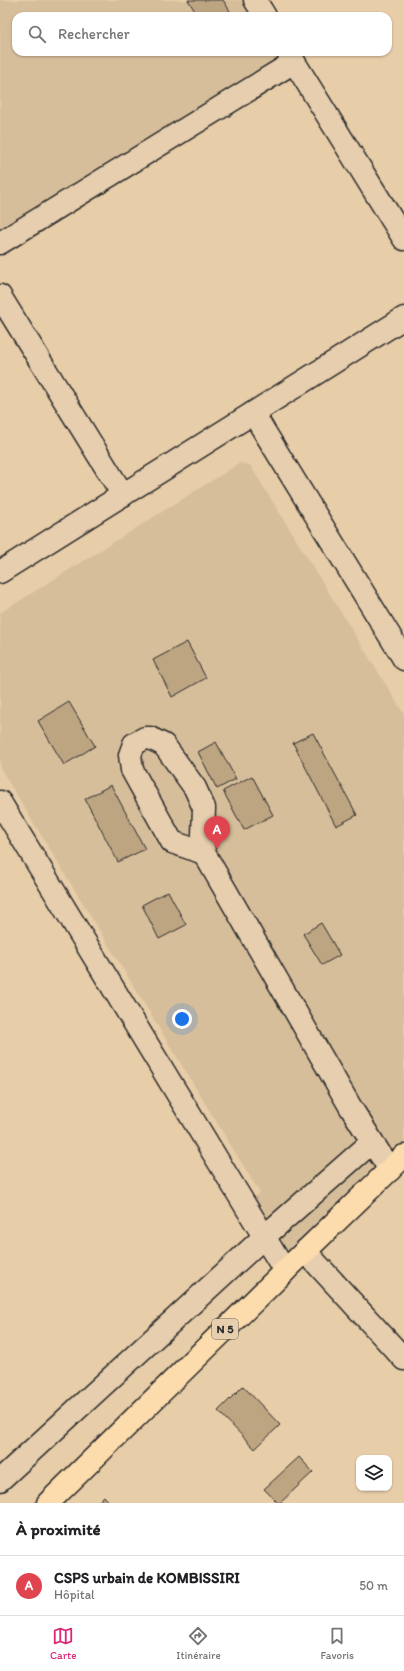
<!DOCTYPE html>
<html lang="fr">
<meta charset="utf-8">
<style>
:root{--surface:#fff;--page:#f6f6f6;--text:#202124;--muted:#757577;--line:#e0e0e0;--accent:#db2777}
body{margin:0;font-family:Itim,sans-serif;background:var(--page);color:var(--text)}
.controls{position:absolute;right:12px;bottom:12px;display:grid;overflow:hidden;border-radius:8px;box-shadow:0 1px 3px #0004}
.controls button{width:36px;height:36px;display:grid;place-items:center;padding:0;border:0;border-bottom:1px solid var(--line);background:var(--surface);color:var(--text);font:20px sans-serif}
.you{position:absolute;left:182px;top:1019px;width:14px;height:14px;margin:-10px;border:3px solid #fff;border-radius:50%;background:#1a73e8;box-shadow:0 0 0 6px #1a73e833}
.badge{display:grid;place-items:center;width:26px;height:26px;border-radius:50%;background:var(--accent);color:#fff;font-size:13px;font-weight:700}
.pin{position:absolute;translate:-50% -33px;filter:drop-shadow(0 1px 2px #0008)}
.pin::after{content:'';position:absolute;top:21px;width:14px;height:12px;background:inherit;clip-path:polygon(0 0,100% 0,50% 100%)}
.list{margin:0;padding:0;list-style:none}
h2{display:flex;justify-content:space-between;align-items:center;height:52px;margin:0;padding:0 16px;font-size:17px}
h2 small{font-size:13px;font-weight:400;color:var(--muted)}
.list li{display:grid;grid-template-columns:26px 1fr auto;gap:12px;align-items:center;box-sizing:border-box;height:60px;padding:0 16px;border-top:1px solid var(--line)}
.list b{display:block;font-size:15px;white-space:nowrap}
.list p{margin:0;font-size:13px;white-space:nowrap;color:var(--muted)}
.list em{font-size:13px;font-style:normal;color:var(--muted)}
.icon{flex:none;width:22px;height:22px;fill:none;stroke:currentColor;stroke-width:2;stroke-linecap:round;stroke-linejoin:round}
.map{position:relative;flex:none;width:404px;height:1503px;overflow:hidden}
.search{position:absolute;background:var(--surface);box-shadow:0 1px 3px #0004;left:12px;right:12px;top:12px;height:44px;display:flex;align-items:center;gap:10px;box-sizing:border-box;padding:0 14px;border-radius:12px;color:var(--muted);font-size:15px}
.sheet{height:112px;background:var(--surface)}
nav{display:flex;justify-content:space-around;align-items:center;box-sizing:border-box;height:56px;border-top:1px solid var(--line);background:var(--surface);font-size:11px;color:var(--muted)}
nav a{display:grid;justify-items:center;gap:2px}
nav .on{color:var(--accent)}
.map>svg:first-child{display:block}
.built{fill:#d7be9b}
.building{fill:#bea582;stroke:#2b2b2b}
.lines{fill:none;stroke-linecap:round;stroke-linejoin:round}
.minor-casing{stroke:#2b2b2b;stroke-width:25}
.highway-casing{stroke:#2b2b2b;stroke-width:25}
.minor{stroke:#e6ceae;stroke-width:22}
.highway{stroke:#fcdcac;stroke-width:22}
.labels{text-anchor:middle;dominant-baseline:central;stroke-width:4;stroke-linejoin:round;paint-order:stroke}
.shield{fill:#e6ceae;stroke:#635c52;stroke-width:1}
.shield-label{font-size:12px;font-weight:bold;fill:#2b2b2b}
</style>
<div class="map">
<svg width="404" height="1503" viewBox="0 0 404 1503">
<rect width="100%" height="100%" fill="#e8cda9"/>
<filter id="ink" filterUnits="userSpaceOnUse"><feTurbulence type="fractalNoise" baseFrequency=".025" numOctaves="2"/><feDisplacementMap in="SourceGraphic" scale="8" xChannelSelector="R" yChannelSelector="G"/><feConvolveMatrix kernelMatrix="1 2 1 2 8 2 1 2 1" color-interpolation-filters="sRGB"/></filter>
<g filter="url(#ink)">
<g class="built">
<polygon points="0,0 255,0 265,16 16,16 16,52 288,52 294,62 0,243"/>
<polygon points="240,463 250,465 404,714 404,1156 285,1271 245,1204 260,1193 0,768 0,613"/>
</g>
<g class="building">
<polygon points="188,0 223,0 233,16 198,16"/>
<polygon points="187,642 206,678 172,697 153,660"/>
<polygon points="69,702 95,746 64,765 38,721"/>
<polygon points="313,733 357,815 336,826 293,743"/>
<polygon points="216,742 236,779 217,789 198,752"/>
<polygon points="252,776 273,815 244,830 223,791"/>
<polygon points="111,785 145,849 118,862 85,799"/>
<polygon points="168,891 186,925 159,939 142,905"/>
<polygon points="321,923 340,955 322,965 303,934"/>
<polygon points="243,1386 280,1425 255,1449 218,1411"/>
<polygon points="299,1457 313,1472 280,1503 278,1503 264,1489"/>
<polygon points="104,1496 110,1503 97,1503"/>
</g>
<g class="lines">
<defs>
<g id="minor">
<polyline points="255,0 265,16"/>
<polyline points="288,52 404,239"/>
<polyline points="0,243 294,62"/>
<polyline points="0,296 123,495"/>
<polyline points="253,413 404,659"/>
<polyline points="0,572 404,318"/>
<polyline points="0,802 285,1271"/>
<polyline points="204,853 172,842 132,770 130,755 134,744 145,738 150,738 164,745 195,788 204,808 203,835 204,853 351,1108 390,1170"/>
<polyline points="305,1251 404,1359"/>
<polyline points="0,1480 265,1236 372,1142"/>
</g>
<polyline id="highway" points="48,1503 295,1261 404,1156"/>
</defs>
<use href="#minor" class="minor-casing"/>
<use href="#highway" class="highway-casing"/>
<use href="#minor" class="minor"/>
<use href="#highway" class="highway"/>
</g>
</g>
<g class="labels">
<rect class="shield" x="212" y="1319" width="26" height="20" rx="3"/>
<g class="shield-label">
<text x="225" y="1329">N 5</text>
</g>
</g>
</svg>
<div class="controls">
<button><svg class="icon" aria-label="layers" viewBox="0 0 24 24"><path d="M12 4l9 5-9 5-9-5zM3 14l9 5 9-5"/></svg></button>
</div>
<div class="you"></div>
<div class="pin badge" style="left:217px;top:849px;background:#e0444e">A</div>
<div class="search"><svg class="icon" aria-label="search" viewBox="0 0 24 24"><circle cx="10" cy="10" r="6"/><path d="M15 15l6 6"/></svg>Rechercher</div>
</div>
<section class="sheet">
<h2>À proximité<small></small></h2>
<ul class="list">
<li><span class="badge" style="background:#e0444e">A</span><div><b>CSPS urbain de KOMBISSIRI</b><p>Hôpital</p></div><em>50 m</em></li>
</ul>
</section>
<nav>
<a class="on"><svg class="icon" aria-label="map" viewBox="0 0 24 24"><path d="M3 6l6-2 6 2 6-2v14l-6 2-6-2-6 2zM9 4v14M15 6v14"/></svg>Carte</a>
<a><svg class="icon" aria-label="directions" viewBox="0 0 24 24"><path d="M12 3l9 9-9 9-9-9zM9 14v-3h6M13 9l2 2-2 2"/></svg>Itinéraire</a>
<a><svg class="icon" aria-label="saved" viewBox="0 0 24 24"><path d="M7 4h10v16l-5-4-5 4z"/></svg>Favoris</a>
</nav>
